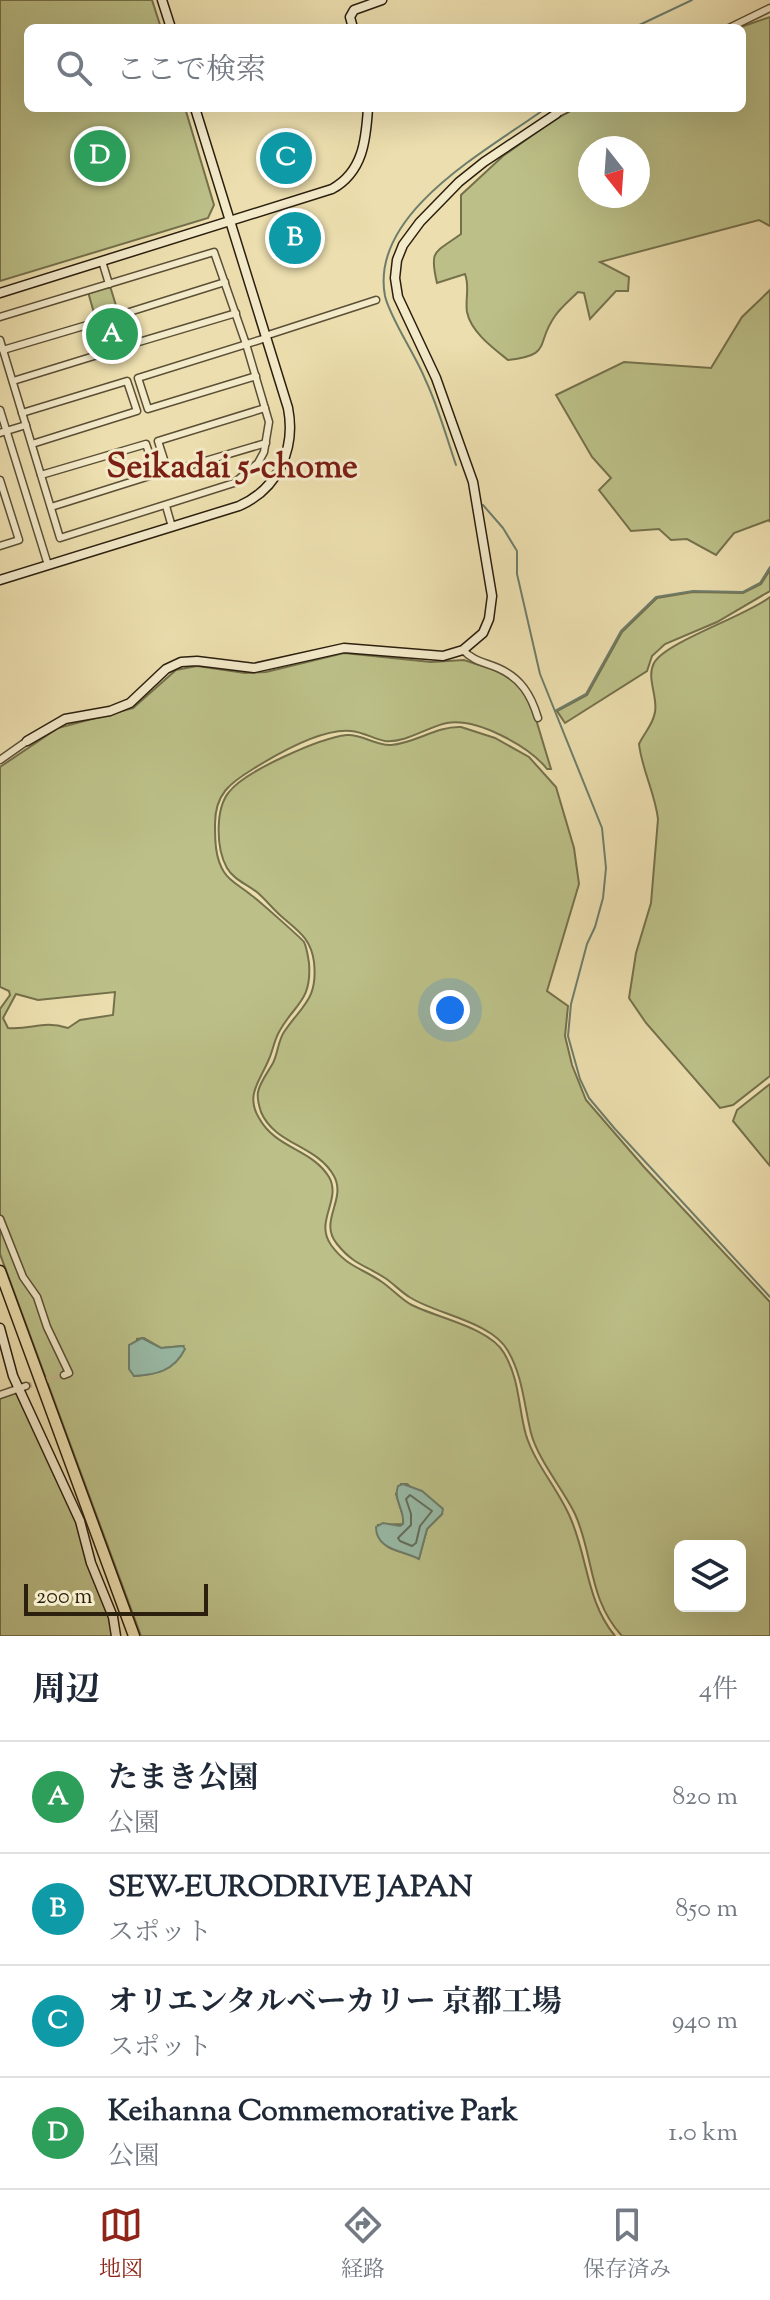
<!DOCTYPE html>
<html lang="ja">
<meta charset="utf-8">
<style>
:root{--surface:#fff;--page:#f6f6f7;--text:#1f2937;--muted:#747a83;--line:#e0e1e3;--accent:#8f2418}
body{margin:0;font-family:"Sorts Mill Goudy","Noto Serif JP",serif;background:var(--page);color:var(--text)}
.controls{position:absolute;right:24px;bottom:24px;display:grid;overflow:hidden;border-radius:12px;box-shadow:0 8px 32px #0002}
.controls button{width:72px;height:72px;display:grid;place-items:center;padding:0;border:0;border-bottom:2px solid var(--line);background:var(--surface);color:var(--text);font:40px sans-serif}
.compass{position:absolute;left:578px;top:136px;width:72px;height:72px;border-radius:50%;background:var(--surface);box-shadow:0 8px 32px #0002;rotate:163deg}
.scale{position:absolute;left:24px;bottom:20px;width:184px;box-sizing:border-box;padding-left:8px;border:4px solid #2b1f0e;border-top:0;font-size:22px;line-height:28px;white-space:nowrap;color:#2b1f0e;-webkit-text-stroke:6px #f3eaca;paint-order:stroke}
.you{position:absolute;left:450px;top:1010px;width:28px;height:28px;margin:-20px;border:6px solid #fff;border-radius:50%;background:#1a73e8;box-shadow:0 0 0 12px #1a73e833}
.badge{display:grid;place-items:center;width:52px;height:52px;border-radius:50%;background:var(--accent);color:#fff;font-size:26px;font-weight:700}
.pin{position:absolute;translate:-50% -50%;border:4px solid #fff;box-shadow:0 2px 8px #0006}
.list{margin:0;padding:0;list-style:none}
h2{display:flex;justify-content:space-between;align-items:center;height:104px;margin:0;padding:0 32px;font-size:34px}
h2 small{font-size:26px;font-weight:400;color:var(--muted)}
.list li{display:grid;grid-template-columns:52px 1fr auto;gap:24px;align-items:center;box-sizing:border-box;height:112px;padding:0 32px;border-top:2px solid var(--line)}
.list b{display:block;font-size:30px;white-space:nowrap}
.list p{margin:0;font-size:26px;white-space:nowrap;color:var(--muted)}
.list em{font-size:26px;font-style:normal;color:var(--muted)}
.icon{flex:none;width:44px;height:44px;fill:none;stroke:currentColor;stroke-width:2;stroke-linecap:round;stroke-linejoin:round}
.map{position:relative;flex:none;width:770px;height:1636px;overflow:hidden}
.search{position:absolute;background:var(--surface);box-shadow:0 8px 32px #0002;left:24px;right:24px;top:24px;height:88px;display:flex;align-items:center;gap:20px;box-sizing:border-box;padding:0 28px;border-radius:12px;color:var(--muted);font-size:30px}
.sheet{height:552px;background:var(--surface)}
nav{display:flex;justify-content:space-around;align-items:center;box-sizing:border-box;height:112px;border-top:2px solid var(--line);background:var(--surface);font-size:22px;color:var(--muted)}
nav a{display:grid;justify-items:center;gap:4px}
nav .on{color:var(--accent)}
.map>svg:first-child{display:block}
.green{fill:#bcc088;stroke:#74704b;stroke-width:2;fill-rule:evenodd}
.water{fill:#99bca9;stroke:#6d7d6b;stroke-width:2}
.lines{fill:none;stroke-linecap:round;stroke-linejoin:round}
.shore{stroke:#626e5c;stroke-width:2}
.stream{stroke:#6d7d6b;stroke-width:2}
.street-tunnel{stroke:#c5b88e;stroke-width:6;stroke-dasharray:6 3;stroke-linecap:butt}
.street-casing{stroke:#5b4f36;stroke-width:9}
.secondary-casing{stroke:#2b1f0e;stroke-width:11}
.highway-casing{stroke:#2b1f0e;stroke-width:13}
.street{stroke:#f3eaca;stroke-width:6}
.secondary{stroke:#f3eaca;stroke-width:8}
.highway{stroke:#ecdeae;stroke-width:10}
.labels{text-anchor:middle;dominant-baseline:central;stroke-width:6;stroke-linejoin:round;paint-order:stroke}
.neighbourhood-label{font-size:34px;font-weight:bold;fill:#7a1f14;stroke:#f3eaca}
</style>
<div class="map">
<svg width="770" height="1636" viewBox="0 0 770 1636">
<rect width="100%" height="100%" fill="#ecdeae"/>
<filter id="stains"><feTurbulence type="fractalNoise" baseFrequency=".0025" numOctaves="4"/><feColorMatrix values="0 0 0 0 .2 0 0 0 0 .09 0 0 0 0 .02 0 0 0 .5 -.17"/></filter>
<radialGradient id="worn" r=".72"><stop offset=".6" stop-color="#630" stop-opacity="0"/><stop offset="1" stop-color="#630" stop-opacity=".3"/></radialGradient>
<g class="green">
<polygon points="0,0 152,0 161,28 28,28 28,108 185,108 214,205 208,218 0,281"/>
<path d="M770 17V226L759 220 600 262 629 277 628 291H616L590 319 584 293 578 292C570 300 561 307 555 316 535 344 553 355 508 360 493 348 471 332 467 312 465 299 470 287 465 274L437 283C429 249 435 253 461 234V195L503 156 551 122 576 108H742V28H738ZM590 148H638V196H590Z"/>
<polygon points="110,286 129,348 106,355 88,292"/>
<polygon points="770,290 770,522 769,520 734,533 716,555 687,539 671,540 659,529 631,531 599,490 611,478 592,457 556,395 624,362 711,368 742,317"/>
<polygon points="770,570 770,591 717,622 665,644 652,656 647,671 565,723 557,711 587,695 622,632 657,598 693,592 743,593 761,584"/>
<path d="M770 597V1076L733 1105 720 1108 646 1023 629 998 636 953 651 903 658 819C655 793 642 770 639 744 644 733 653 725 655 712 658 696 646 678 654 663 665 642 746 616 770 597Z"/>
<path d="M344 653 431 662 464 660 500 672 520 686 531 703 551 769H547C529 746 477 718 447 723 427 727 406 743 385 741 374 739 363 732 351 731 322 728 277 754 253 769 230 783 215 794 215 824 215 840 215 858 224 872 230 882 242 887 251 895 257 899 302 939 304 942 307 948 308 957 309 963 312 1002 294 1004 279 1032 274 1041 273 1050 269 1059 260 1081 245 1095 259 1118 276 1149 312 1149 329 1177 342 1200 314 1221 331 1245 347 1267 362 1268 382 1282 392 1289 400 1298 410 1304 436 1318 489 1327 504 1353 520 1380 518 1407 526 1435 535 1464 558 1489 570 1517 588 1557 586 1601 615 1636H141L0 1254V1009L10 995 9 991 0 987V767L58 728 133 708 176 670 197 666 245 673 266 672ZM115 992 113 1015 80 1020 68 1028C42 1020 32 1030 8 1028L3 1018 16 994 38 1000ZM144 1338 161 1348 183 1346C165 1369 164 1374 134 1376L137 1339ZM401 1484H407L442 1514 427 1529 419 1558C395 1548 382 1554 378 1525L403 1524V1516L396 1494Z"/>
<path d="M461 727 495 738 529 757 556 787 574 848 579 884 547 991 568 1006 565 1036 572 1065 586 1100 644 1167 770 1302V1636H622C588 1599 594 1556 575 1514 563 1489 538 1460 531 1433 524 1405 523 1377 508 1351 492 1322 439 1315 411 1298 402 1293 394 1284 385 1278 365 1265 354 1265 337 1244 318 1221 347 1200 334 1176 317 1145 275 1145 261 1112 259 1106 257 1098 258 1092 260 1082 268 1072 273 1063 278 1053 278 1041 284 1032 302 1005 318 1000 314 962 311 938 298 931 281 916 273 909 266 900 258 893 247 884 234 880 227 868 216 849 215 809 229 792 245 771 320 738 347 735 362 734 376 746 391 745 416 743 436 726 461 727ZM680 1546H740V1606H680Z"/>
<polygon points="770,1084 770,1166 733,1121 737,1110"/>
<polygon points="14,1393 18,1394 78,1522 88,1564 110,1618 113,1636 0,1636 0,1398"/>
</g>
<g class="water">
<path d="M142 1338 161 1348 183 1346 185 1349C174 1371 156 1375 134 1376L129 1369V1345Z"/>
<path d="M403 1484 422 1491 443 1509 442 1514 427 1529 419 1559C402 1550 376 1550 376 1527L383 1523 400 1526 403 1524C405 1510 393 1500 398 1486Z"/>
</g>
<g class="lines">
<polygon class="shore" points="410,1495 432,1511 420,1526 416,1543 412,1546 400,1541 398,1538 411,1525 411,1514 406,1499"/>
<g class="stream">
<polyline points="633,28 692,0"/>
<path d="M456 465C446 436 438 406 425 379 416 356 390 318 385 296 369 212 490 149 546 108"/>
<polyline points="483,505 503,528 517,551 517,574 540,674 602,828 606,868 603,898 595,927 587,944 571,1004 568,1036 580,1079 589,1098 615,1129 770,1297"/>
<polyline points="555,711 586,694 621,631 656,597 693,591 743,592 760,583 770,567"/>
</g>
<polyline class="street-tunnel" points="26,1386 64,1375"/>
<defs>
<g id="street">
<polyline points="729,28 770,8"/>
<polyline points="556,114 568,108"/>
<polyline points="102,261 109,284"/>
<polyline points="225,282 123,314 132,344 236,313"/>
<polyline points="0,317 214,252 246,344 269,422 264,452 258,463 234,483 60,538 0,340"/>
<polyline points="265,336 376,300"/>
<polyline points="3,350 94,323 104,353 13,381"/>
<polyline points="256,376 148,409 138,378 266,338"/>
<polyline points="265,408 158,441 168,472 266,443"/>
<polyline points="0,410 48,565"/>
<polyline points="22,413 127,381 137,411 32,444"/>
<polyline points="0,433 26,425"/>
<polyline points="41,475 146,444 156,474 51,507"/>
<polyline points="0,480 19,540 0,546"/>
<polyline points="166,506 172,527"/>
<path d="M463 650C473 661 484 662 498 668 521 678 531 695 538 718"/>
<polyline points="0,760 27,741"/>
<polyline points="0,1219 23,1277 37,1297 47,1327 69,1373 64,1375"/>
<polyline points="0,1395 26,1386"/>
</g>
<g id="secondary">
<polyline points="162,0 171,28"/>
<polyline points="353,28 350,17 354,10 382,0"/>
<path d="M0 293 332 189C363 172 366 140 368 108"/>
<path d="M0 580 239 506C278 489 296 449 288 408L195 108"/>
<polyline points="27,741 65,719 110,711 130,703 166,669 181,662 197,661 254,668 344,648 443,656 463,650 483,633 489,619 492,596 473,482 436,378 398,297 395,278 397,260 403,245 420,222 459,182 484,162 556,114"/>
<polyline points="0,1328 13,1376 80,1521 91,1563 113,1617 116,1636"/>
</g>
<polyline id="highway" points="0,1271 134,1636"/>
</defs>
<use href="#street" class="street-casing"/>
<use href="#secondary" class="secondary-casing"/>
<use href="#highway" class="highway-casing"/>
<use href="#street" class="street"/>
<use href="#secondary" class="secondary"/>
<use href="#highway" class="highway"/>
</g>
<g class="labels">
<g class="neighbourhood-label">
<text x="232" y="468">Seikadai 5-chome</text>
</g>
</g>
<rect width="100%" height="100%" filter="url(#stains)"/>
<rect width="100%" height="100%" fill="url(#worn)"/>
</svg>
<div class="controls">
<button><svg class="icon" aria-label="layers" viewBox="0 0 24 24"><path d="M12 4l9 5-9 5-9-5zM3 14l9 5 9-5"/></svg></button>
</div>
<svg class="compass" viewBox="-18 -18 36 36"><path d="M0-13l5 13h-10z" fill="#e53935"/><path d="M0 13l5-13h-10z" fill="#747a83"/></svg>
<div class="scale">200 m</div>
<div class="you"></div>
<div class="pin badge" style="left:112px;top:334px;background:#2e9e5b">A</div>
<div class="pin badge" style="left:295px;top:238px;background:#0f9aa8">B</div>
<div class="pin badge" style="left:286px;top:158px;background:#0f9aa8">C</div>
<div class="pin badge" style="left:100px;top:156px;background:#2e9e5b">D</div>
<div class="search"><svg class="icon" aria-label="search" viewBox="0 0 24 24"><circle cx="10" cy="10" r="6"/><path d="M15 15l6 6"/></svg>ここで検索</div>
</div>
<section class="sheet">
<h2>周辺<small>4件</small></h2>
<ul class="list">
<li><span class="badge" style="background:#2e9e5b">A</span><div><b>たまき公園</b><p>公園</p></div><em>820 m</em></li>
<li><span class="badge" style="background:#0f9aa8">B</span><div><b>SEW-EURODRIVE JAPAN</b><p>スポット</p></div><em>850 m</em></li>
<li><span class="badge" style="background:#0f9aa8">C</span><div><b>オリエンタルベーカリー 京都工場</b><p>スポット</p></div><em>940 m</em></li>
<li><span class="badge" style="background:#2e9e5b">D</span><div><b>Keihanna Commemorative Park</b><p>公園</p></div><em>1.0 km</em></li>
</ul>
</section>
<nav>
<a class="on"><svg class="icon" aria-label="map" viewBox="0 0 24 24"><path d="M3 6l6-2 6 2 6-2v14l-6 2-6-2-6 2zM9 4v14M15 6v14"/></svg>地図</a>
<a><svg class="icon" aria-label="directions" viewBox="0 0 24 24"><path d="M12 3l9 9-9 9-9-9zM9 14v-3h6M13 9l2 2-2 2"/></svg>経路</a>
<a><svg class="icon" aria-label="saved" viewBox="0 0 24 24"><path d="M7 4h10v16l-5-4-5 4z"/></svg>保存済み</a>
</nav>
